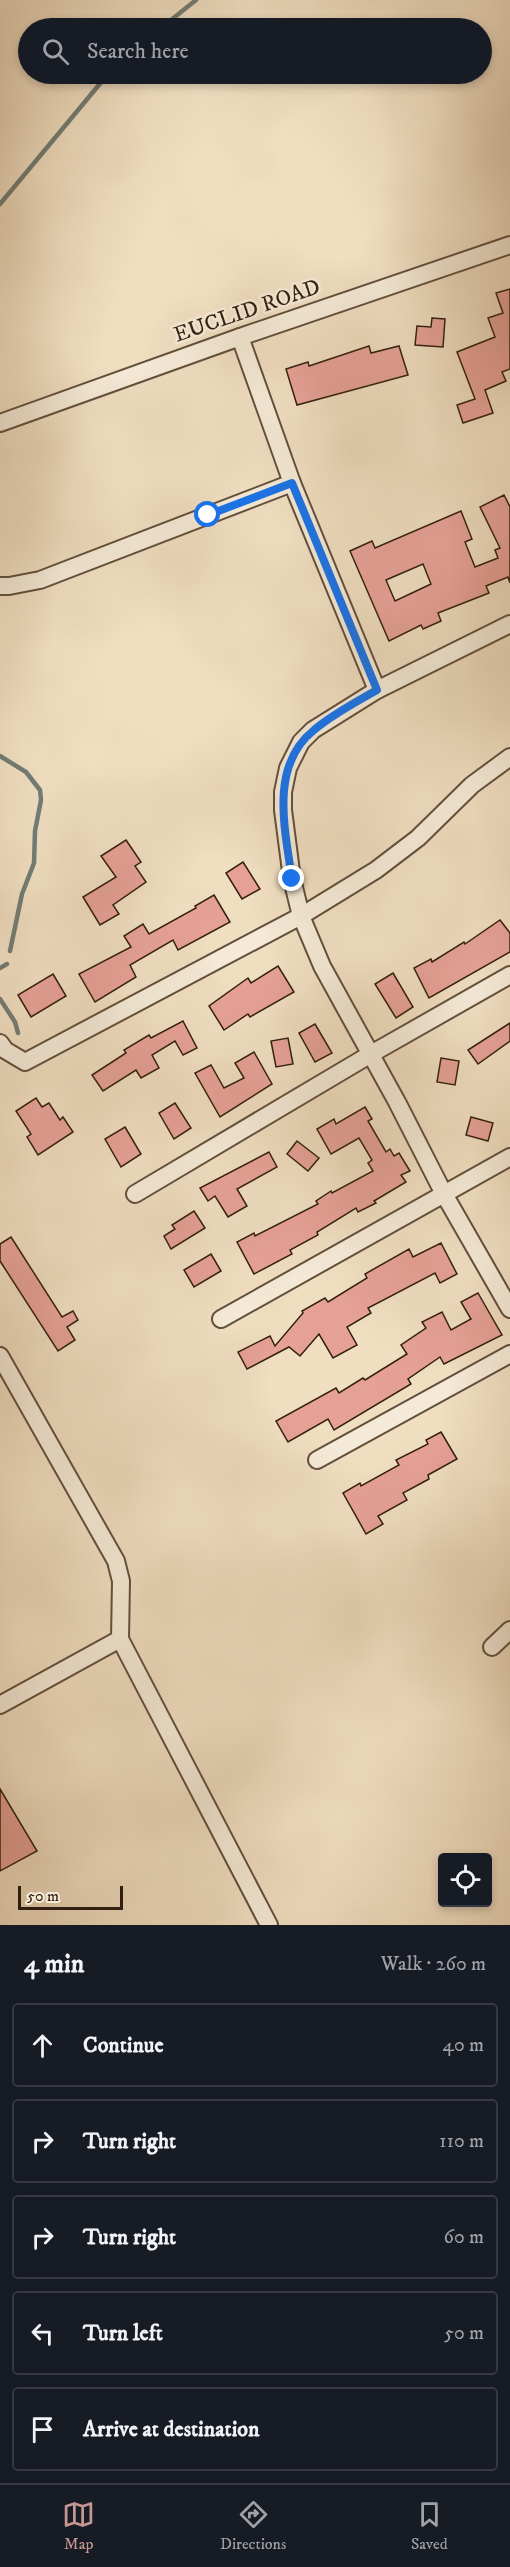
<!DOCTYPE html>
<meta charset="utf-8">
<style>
:root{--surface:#171b24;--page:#242831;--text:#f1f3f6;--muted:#9ea1a6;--line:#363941;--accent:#c59692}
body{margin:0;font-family:"IM FELL DW Pica",serif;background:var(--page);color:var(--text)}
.controls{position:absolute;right:18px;bottom:18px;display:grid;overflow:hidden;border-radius:6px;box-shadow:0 3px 9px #0003}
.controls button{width:54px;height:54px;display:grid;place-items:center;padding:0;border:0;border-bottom:2px solid var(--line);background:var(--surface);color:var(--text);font:30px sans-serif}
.scale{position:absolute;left:18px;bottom:15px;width:105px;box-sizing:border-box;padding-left:6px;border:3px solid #331f10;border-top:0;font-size:16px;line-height:21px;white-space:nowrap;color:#331f10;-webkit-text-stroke:4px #f5ead7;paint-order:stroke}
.stop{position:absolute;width:18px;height:18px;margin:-14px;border:4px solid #1a73e8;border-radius:50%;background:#fff}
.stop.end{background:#1a73e8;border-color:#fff;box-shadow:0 2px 6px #0008}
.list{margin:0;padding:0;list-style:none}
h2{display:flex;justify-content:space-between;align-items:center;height:78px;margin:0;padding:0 24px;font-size:26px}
h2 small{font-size:20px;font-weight:400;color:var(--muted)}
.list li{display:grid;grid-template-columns:39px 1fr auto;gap:18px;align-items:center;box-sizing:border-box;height:84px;margin:0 12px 12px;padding:0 12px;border:2px solid var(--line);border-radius:6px}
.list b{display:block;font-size:22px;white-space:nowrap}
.list em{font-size:20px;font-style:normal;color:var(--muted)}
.icon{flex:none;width:33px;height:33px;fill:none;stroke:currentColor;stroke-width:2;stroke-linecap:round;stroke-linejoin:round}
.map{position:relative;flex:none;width:510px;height:1925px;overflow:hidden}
.search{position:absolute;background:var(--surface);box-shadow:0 3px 9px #0003;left:18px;right:18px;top:18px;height:66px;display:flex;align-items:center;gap:15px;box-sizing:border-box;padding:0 21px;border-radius:33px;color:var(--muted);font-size:22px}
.sheet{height:558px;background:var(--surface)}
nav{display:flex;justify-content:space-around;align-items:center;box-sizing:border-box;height:84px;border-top:2px solid var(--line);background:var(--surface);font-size:16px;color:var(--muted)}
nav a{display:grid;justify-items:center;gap:3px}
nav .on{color:var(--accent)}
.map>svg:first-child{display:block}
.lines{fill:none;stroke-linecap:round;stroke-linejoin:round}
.stream{stroke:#727d75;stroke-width:4.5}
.building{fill:#e6a197;stroke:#331f10;stroke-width:1.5;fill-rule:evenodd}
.street-casing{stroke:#624f3c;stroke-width:20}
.street{stroke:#f5ead7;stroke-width:16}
.route{stroke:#1a73e8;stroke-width:8}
.labels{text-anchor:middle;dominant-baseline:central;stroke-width:5;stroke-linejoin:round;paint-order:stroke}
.street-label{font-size:22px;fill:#331f10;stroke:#f5ead7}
</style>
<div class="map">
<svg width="510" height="1925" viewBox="0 0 510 1925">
<rect width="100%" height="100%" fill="#f0dec1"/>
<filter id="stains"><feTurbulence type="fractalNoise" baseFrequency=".00333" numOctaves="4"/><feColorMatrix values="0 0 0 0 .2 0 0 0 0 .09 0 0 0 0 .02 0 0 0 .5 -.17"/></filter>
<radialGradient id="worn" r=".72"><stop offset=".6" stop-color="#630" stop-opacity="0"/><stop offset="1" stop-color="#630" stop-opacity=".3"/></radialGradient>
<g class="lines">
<g class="stream">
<polyline points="161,28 196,0"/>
<polyline points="0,204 108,74"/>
<polyline points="0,756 26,772 40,790 41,800 35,831 34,863 22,894 10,951"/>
<polyline points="0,968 7,964"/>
<polyline points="0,999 15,1022 18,1033"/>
</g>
</g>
<g class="building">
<polygon points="510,289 510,369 502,372 506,381 485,390 493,413 463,423 457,405 475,399 457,352 495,337 488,318 503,313 496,293"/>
<polygon points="432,318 445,319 443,347 415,345 417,326 431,327"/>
<polygon points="369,346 371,353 399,346 408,375 297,405 286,369 308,362 309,366"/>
<path d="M504 495 510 507V583L508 577 486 586 489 593 438 613 441 621 423 629 421 625 389 641 350 551 372 541 375 548 461 511 472 539 465 542 475 567 498 558 495 550 500 548 480 507ZM423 564 431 584 395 601 386 580Z"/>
<polygon points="126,840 141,862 135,866 146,882 113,905 119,914 100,925 83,897 116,877 101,856"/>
<polygon points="243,862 260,889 242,899 226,873"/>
<polygon points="214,895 230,922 178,950 173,940 130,965 136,977 95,1002 79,974 131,947 124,936 143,924 149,934 196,908 195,906"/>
<polygon points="500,920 510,933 510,952 429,998 414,968 431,959 432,962 464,942 465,944"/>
<polygon points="278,966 294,992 250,1017 248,1014 224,1030 209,1006 248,978 251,983"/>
<polygon points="393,973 413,1007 396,1018 375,984"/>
<polygon points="53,974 66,996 31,1017 18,995"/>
<polygon points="183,1021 197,1048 183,1055 175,1041 152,1055 159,1068 141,1078 136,1070 103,1091 92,1075 126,1053 124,1050 149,1035 151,1038"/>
<polygon points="510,1023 510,1041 478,1064 468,1050"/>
<polygon points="315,1024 332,1053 315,1062 299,1033"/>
<polygon points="288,1038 293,1064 276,1067 271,1041"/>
<polygon points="254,1052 272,1084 220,1117 195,1073 211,1065 224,1088 244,1078 235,1063"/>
<polygon points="441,1058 459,1061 455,1085 437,1082"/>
<polygon points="36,1098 42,1107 49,1103 60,1120 63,1117 73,1132 38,1155 27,1137 31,1134 16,1111"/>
<polygon points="175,1103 191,1128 174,1139 159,1113"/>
<polygon points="365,1107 372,1119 368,1121 386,1152 390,1149 394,1156 399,1153 410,1171 401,1175 406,1182 374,1201 376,1203 358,1212 356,1208 317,1232 318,1235 290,1250 292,1254 254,1274 237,1242 254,1233 255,1236 318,1204 316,1201 331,1191 332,1193 373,1171 368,1163 372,1160 359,1138 331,1154 317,1129 334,1119 336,1124"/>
<polygon points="471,1117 493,1123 488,1141 466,1135"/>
<polygon points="125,1127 141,1154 121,1167 105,1139"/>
<polygon points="297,1141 319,1158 308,1171 287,1154"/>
<polygon points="269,1152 277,1167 237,1189 247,1206 228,1217 215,1196 208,1201 200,1188"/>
<polygon points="194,1211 205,1228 171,1249 164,1236 175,1229 172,1225"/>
<polygon points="11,1237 62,1317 73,1311 78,1320 67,1327 75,1340 58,1351 0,1261 0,1244"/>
<polygon points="441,1243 457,1274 440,1283 435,1273 368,1308 371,1313 347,1327 357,1345 333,1358 319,1334 300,1356 289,1347 247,1369 238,1352 270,1336 275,1346 303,1313 302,1311 325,1298 328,1302 367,1278 365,1274 409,1249 413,1257"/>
<polygon points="211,1254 221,1271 194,1287 184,1270"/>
<polygon points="478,1293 502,1335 444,1364 440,1357 408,1379 411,1384 334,1430 328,1419 288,1442 276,1421 336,1388 339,1393 363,1378 365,1380 407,1354 401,1345 426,1328 422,1322 442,1312 451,1330 471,1319 461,1302"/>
<polygon points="441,1432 457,1459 428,1475 429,1479 403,1493 407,1500 378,1516 383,1524 366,1534 343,1493 360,1483 361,1486 399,1465 396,1460 428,1444 426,1440"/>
<polygon points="0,1789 37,1851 0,1871"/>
</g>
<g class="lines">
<defs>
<g id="street">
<polyline points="240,337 292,483 377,690"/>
<polyline points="0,423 240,337 510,245"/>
<polyline points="0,586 9,586 40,580 292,483"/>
<polyline points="510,624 377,690 313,730 301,742 288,768 283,792 283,810 292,879 301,916 322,966 397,1102 444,1194 510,1309"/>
<polyline points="0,1043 5,1050 25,1062 301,916 376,870 418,838 472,785 510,757"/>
<polyline points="135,1194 371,1054 510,975"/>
<polyline points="221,1319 510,1157"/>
<polyline points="0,1356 116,1561 121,1581 120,1639 269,1925"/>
<polyline points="317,1460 510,1354"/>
<polyline points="492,1647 510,1630"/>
<polyline points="0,1705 120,1639"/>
</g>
</defs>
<use href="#street" class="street-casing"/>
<use href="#street" class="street"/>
</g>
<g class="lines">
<path class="route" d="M208 515 292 483 377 690C356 702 333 714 314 730 269 766 285 829 292 879"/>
</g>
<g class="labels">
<g class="street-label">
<text transform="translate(247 311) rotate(-19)">EUCLID ROAD</text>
</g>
</g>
<rect width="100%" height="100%" filter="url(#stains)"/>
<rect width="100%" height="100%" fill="url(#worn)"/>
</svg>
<div class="controls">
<button><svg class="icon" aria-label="locate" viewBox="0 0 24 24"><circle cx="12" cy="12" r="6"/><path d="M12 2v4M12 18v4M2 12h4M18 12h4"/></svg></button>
</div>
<div class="scale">50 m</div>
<div class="stop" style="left:208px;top:515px"></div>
<div class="stop end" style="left:292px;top:879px"></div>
<div class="search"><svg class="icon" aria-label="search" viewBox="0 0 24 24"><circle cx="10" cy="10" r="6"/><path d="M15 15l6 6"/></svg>Search here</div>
</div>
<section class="sheet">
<h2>4 min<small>Walk · 260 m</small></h2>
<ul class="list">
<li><svg class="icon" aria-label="ahead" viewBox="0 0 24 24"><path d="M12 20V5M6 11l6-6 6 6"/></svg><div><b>Continue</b></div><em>40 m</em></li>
<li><svg class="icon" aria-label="right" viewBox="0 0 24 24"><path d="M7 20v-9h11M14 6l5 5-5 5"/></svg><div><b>Turn right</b></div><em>110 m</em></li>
<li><svg class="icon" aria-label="right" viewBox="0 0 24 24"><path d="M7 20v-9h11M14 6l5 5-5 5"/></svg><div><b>Turn right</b></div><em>60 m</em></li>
<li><svg class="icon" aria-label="left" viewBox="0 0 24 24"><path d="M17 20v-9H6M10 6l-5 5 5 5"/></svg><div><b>Turn left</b></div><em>50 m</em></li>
<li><svg class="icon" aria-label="arrive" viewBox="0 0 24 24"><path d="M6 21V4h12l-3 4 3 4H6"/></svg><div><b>Arrive at destination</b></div></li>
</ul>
</section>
<nav>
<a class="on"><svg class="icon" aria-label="map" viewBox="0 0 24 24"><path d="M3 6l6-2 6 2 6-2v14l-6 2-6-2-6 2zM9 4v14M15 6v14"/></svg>Map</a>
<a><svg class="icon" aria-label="directions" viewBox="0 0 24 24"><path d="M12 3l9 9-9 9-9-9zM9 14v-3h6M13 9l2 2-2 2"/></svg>Directions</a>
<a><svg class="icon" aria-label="saved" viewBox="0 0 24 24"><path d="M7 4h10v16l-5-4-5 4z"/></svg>Saved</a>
</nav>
